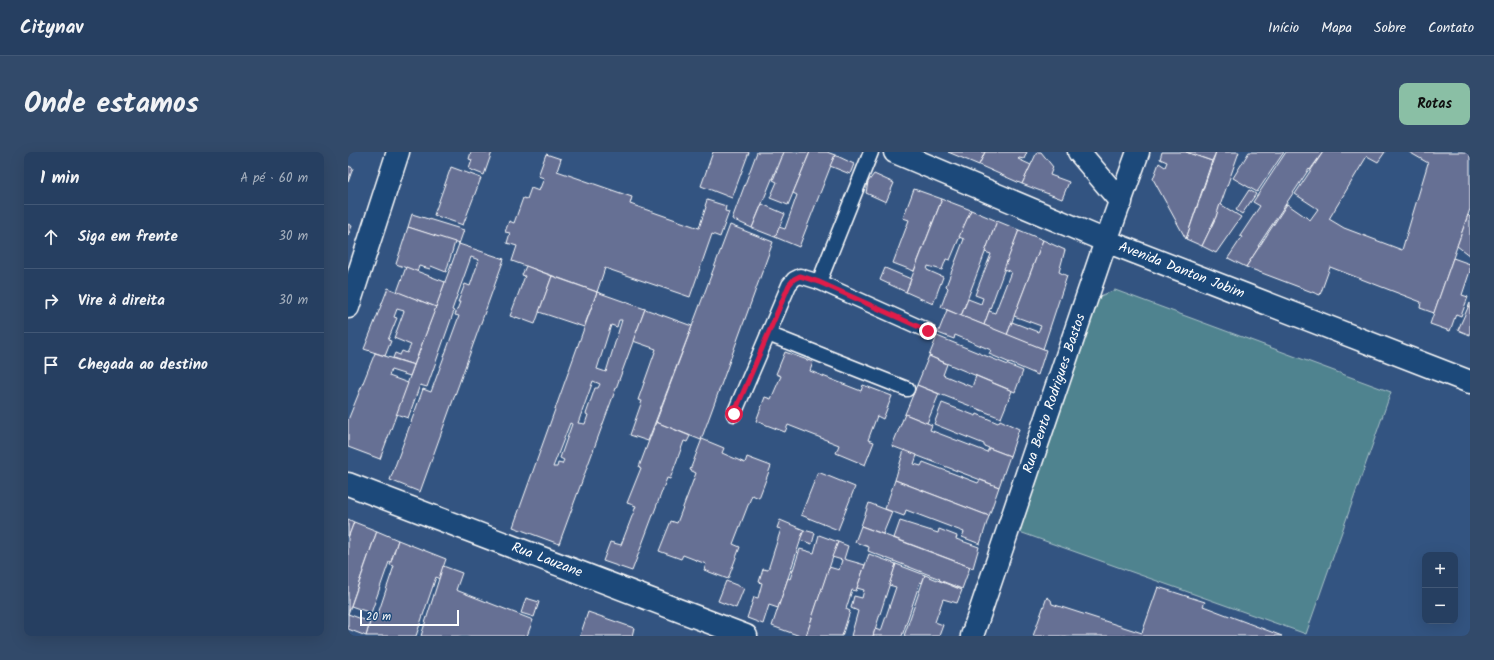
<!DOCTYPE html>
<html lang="pt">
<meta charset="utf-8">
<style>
:root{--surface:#263f61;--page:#324a6a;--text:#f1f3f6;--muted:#a4afbd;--line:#425876;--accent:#8abfa5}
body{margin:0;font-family:Kalam,sans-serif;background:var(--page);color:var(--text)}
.controls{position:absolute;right:12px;bottom:12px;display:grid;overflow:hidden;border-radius:8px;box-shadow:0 4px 16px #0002}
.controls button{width:36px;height:36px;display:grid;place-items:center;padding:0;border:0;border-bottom:1px solid var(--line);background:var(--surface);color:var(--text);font:20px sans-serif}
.scale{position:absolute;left:12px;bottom:10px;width:99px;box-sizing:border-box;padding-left:4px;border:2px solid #fff;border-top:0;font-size:11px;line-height:14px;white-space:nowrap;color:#fff;-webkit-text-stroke:3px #1f4a7a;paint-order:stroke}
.stop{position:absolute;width:12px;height:12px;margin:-9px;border:3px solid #e11d48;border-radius:50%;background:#fff}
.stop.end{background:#e11d48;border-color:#fff;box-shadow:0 1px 4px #0008}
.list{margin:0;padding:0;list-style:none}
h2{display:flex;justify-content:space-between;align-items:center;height:52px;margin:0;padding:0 16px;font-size:17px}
h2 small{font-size:13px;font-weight:400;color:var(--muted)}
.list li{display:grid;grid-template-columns:26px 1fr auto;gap:12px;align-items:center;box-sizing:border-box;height:64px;padding:0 16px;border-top:1px solid var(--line)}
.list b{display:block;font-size:15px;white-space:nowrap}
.list em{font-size:13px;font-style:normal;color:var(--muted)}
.icon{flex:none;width:22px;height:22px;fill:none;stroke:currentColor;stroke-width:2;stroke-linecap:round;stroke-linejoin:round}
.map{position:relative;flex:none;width:1122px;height:484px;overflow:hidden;border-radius:8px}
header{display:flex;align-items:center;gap:24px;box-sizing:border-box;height:56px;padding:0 20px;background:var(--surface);border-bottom:1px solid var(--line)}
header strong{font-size:19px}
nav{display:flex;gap:22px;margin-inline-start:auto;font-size:14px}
.intro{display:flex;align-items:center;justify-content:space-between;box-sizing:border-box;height:96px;padding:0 24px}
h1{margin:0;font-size:28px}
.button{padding:10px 18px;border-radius:8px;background:var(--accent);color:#111;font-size:14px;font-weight:700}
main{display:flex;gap:24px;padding:0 24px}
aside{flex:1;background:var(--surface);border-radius:8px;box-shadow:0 4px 16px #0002}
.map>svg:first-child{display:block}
.green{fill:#50838f;stroke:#a8c1c7}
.building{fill:#666f94;stroke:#fff;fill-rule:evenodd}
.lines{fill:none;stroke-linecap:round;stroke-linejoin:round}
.service-casing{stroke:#fff;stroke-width:17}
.minor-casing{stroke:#fff;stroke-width:25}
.service{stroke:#1f4a7a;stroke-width:14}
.minor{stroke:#1f4a7a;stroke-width:22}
.route{stroke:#e11d48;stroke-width:5}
.labels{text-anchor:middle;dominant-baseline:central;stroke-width:3;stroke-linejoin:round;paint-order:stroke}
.street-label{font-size:14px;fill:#fff;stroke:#1f4a7a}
</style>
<header>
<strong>Citynav</strong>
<nav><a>Início</a><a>Mapa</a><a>Sobre</a><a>Contato</a></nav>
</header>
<div class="intro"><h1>Onde estamos</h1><a class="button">Rotas</a></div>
<main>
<aside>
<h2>1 min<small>A pé · 60 m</small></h2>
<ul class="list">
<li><svg class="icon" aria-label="ahead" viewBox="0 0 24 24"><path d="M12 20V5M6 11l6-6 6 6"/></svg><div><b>Siga em frente</b></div><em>30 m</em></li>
<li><svg class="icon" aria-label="right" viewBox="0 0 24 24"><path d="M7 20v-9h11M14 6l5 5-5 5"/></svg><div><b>Vire à direita</b></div><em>30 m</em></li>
<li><svg class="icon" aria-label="arrive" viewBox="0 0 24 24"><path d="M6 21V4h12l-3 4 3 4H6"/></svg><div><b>Chegada ao destino</b></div></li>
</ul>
</aside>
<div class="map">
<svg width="1122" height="484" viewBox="0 0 1122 484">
<rect width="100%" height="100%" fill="#335481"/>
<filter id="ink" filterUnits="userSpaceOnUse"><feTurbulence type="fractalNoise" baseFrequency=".025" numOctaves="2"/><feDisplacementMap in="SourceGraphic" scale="8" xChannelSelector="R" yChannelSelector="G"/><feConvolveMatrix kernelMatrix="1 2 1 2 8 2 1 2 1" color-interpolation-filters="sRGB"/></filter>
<g filter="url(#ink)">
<polygon class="green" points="767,138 1043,240 958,482 666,378 745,147"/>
<g class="building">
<polygon points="123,0 144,0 136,23 121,17 124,8 121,7"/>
<polygon points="365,0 401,0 384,46 353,34"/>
<polygon points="409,0 435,0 404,76 384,67"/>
<polygon points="436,0 462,0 440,53 422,46 429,30 425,28"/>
<polygon points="462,0 479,0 487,3 451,95 427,85 431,75 437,77 449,43 445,41"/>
<polygon points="600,0 637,0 631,13"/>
<polygon points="637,0 679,0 676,7 671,6 670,7 683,13 674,32 631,13"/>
<polygon points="689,0 693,0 705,15 702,23 721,30 714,47 674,32"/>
<polygon points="814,0 838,0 864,9 838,87 805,27 811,11 817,15 819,10 812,7"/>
<polygon points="838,0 868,0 864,9"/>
<polygon points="868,0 891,0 868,65 854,94 838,87"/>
<polygon points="901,0 936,0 909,40 885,26"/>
<polygon points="938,0 975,0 962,18 961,17 910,94 911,95 898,115 880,106 894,85 892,84 912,54 905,50"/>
<polygon points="975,0 1037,0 1030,10 1019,4 981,67 996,76 1054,98 1080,11 1061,0 1122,0 1122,57 1086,161 1072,156 1073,150 982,115 972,143 898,115 939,52 962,68 970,57 947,42"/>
<polygon points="198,2 213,7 209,19 284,45 282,52 351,76 358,55 357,54 359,48 378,54 377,59 381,60 372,85 364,82 342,145 257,116 249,140 164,109 169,94 159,91 162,81 157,80 161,69 166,71 175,46 179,47 183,36 191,39 196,26 190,24"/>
<polygon points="487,3 506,12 502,22 482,14"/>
<polygon points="0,14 5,16 0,30"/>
<polygon points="103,15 133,26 115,73 86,63"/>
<polygon points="526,22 546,31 538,50 518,41 520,30"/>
<polygon points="566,37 594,47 566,119 545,111 561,68 555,66"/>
<polygon points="901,38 908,42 894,62 888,58"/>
<polygon points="594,47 623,58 602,108 598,107 594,118 580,114 579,118 595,125 585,152 558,140"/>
<polygon points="414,52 437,62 427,85 404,76"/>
<polygon points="872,52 893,65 868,101 854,94 868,65"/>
<polygon points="623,58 649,69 613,164 593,155 600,136 598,134 616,87 611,85"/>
<polygon points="64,62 116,78 111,92 60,75"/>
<polygon points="1120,63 1122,65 1122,104 1109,94"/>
<polygon points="649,69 671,78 636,173 613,164 620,147 633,152 635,146 627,143 643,102 637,100"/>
<polygon points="0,72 4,74 0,84"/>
<polygon points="382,73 425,90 353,288 308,270"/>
<polygon points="60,75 107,90 98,120 83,114 82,117 71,114 69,120 48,112"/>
<polygon points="671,78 695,88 659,183 636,173 641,159 647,161 663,120 656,117"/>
<polygon points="695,88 717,98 711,120 719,124 695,197 659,183 664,170 690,180 693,174 666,164"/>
<polygon points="111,92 156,107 72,340 42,328 75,237 83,240 111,164 107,163 112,150 110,150 117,132 122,134 131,108 123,105 104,158 106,159 79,235 72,233 60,266 48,262"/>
<polygon points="1105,106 1122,112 1122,119 1114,143 1120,145 1113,164 1108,162 1102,179 1082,172"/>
<polygon points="178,114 204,124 187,172 168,165 168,166 162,164 177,124 174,123"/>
<polygon points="58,115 97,130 88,155 49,140"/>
<polygon points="537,116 563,127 558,140 532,128"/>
<polygon points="204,124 249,140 236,175 191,160"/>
<polygon points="40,136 88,155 66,213 45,206 47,201 52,203 54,199 59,201 63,193 46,186 56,159 49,157 46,165 49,166 40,188 43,189 37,204 16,197"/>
<path d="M249 140 297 157 211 392 165 375ZM271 168H274L258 220 249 217 263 173 269 175ZM245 229 252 232 250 236H247L238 262 240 263 237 272 230 271ZM222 271 224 272 212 306 216 308 214 312 210 311 209 315H205Z"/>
<polygon points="1122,151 1122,183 1110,178"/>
<polygon points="297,157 344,174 300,289 282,283 294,249 290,248 308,197 285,189"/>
<polygon points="599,158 698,198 690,223 641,202 643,198 607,183 606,187 590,181"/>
<polygon points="589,184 675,219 667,240 581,204"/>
<polygon points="437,200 465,210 462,219 513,239 515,233 544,244 535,267 529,264 520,288 526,290 517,313 488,301 491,293 440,273 437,280 408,269 417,245 423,247 433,224 428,222"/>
<polygon points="27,201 66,213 62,224 43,218 41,224 60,231 32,307 0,295 0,268"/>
<polygon points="581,204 599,212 595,223 624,235 628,224 664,239 653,266 569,233"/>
<polygon points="569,233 591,242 579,271 557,262"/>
<polygon points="594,251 628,264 629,262 650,271 652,268 671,277 662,304 636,294 636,292 586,272"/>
<polygon points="557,262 584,273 582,278 639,300 641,296 662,304 651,335 544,294"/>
<polygon points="308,270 342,284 339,290 336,289 322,327 319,326 284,419 255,409 262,390 273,393 288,354 279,351 293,316 291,315"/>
<polygon points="354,287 376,296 374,301 397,311 399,305 423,314 411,346 404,343 385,392 392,395 380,427 356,418 358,412 335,403 333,407 311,399 323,369 329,371 348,321 342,318"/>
<polygon points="556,298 569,303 566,312 573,314 575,310 630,331 632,328 651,335 641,364 547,328"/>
<polygon points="470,320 507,335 490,378 453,363"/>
<polygon points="547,328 641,364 632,392 614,385 616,380 558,358 556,364 537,357"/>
<polygon points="521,351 544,360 535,382 513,374"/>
<polygon points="0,367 6,370 0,386"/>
<polygon points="432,368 456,378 430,456 421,453 415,472 399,466 406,445 410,446 414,431 411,430 415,417 420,418 433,377 429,376"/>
<polygon points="552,369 590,381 591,377 609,384 608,387 631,395 625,416 546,386"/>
<polygon points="6,370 29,379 0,462 0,386"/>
<polygon points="513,374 622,415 614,437 591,428 592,427 520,399 521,395 507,390"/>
<polygon points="456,378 467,381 464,392 452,388"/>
<polygon points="29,379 50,388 43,410 41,410 23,461 3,454"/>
<polygon points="471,383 490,390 458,484 452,484 424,474 440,426 442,427 452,397 466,401"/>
<polygon points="50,388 98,407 91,427 88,425 68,484 18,484 23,466 28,468 46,414 42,413"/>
<polygon points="490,390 500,394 496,407 517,413 508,439 504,438 498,457 502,459 494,484 458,484 481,415 491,418 494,408 484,405"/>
<polygon points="521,402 548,412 525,484 503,484 510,459 503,456 506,444 514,446 516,438 509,436"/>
<polygon points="548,412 577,423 574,431 572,430 554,484 525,484 527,477 533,479 548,435 541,433"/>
<polygon points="95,414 114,421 108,438 185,468 179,484 73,484"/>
<polygon points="577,423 614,438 609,451 595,447 587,470 595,473 591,484 556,484"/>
<polygon points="378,429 396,436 388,456 370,449"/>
<polygon points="810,435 857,450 855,454 934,484 685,484 699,445 703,448 704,452 794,481"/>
<polygon points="178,446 191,450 186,465 173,461"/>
<polygon points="240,460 286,476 284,484 232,484"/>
<polygon points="0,462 22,470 18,484 0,477"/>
</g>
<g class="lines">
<defs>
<g id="service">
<polyline points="471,130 580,179"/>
<polyline points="420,182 559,237"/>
<polyline points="386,262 441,133 446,127 452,124 471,130 523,0"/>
</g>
<g id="minor">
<path id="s1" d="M547 0 758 89 1122 230"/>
<polyline points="731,0 773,50"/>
<polyline points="0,155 50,0"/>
<path id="s2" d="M0 332 398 484"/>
<path id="s3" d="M624 484 758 89 790 0"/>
</g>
</defs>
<use href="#service" class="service-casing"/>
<use href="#minor" class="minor-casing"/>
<use href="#service" class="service"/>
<use href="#minor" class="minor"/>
</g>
</g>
<g class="lines" filter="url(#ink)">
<polyline class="route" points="386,262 441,133 446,127 452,124 471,130 580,179"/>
</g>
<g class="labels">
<g class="street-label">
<text stroke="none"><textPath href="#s1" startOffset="310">Avenida Danton Jobim</textPath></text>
<text stroke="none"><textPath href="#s3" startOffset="256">Rua Bento Rodrigues Bastos</textPath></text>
<text stroke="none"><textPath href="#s2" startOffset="213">Rua Lauzane</textPath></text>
</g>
</g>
</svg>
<div class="controls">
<button>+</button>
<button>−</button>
</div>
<div class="scale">20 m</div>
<div class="stop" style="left:386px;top:262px"></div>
<div class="stop end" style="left:580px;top:179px"></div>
</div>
</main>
